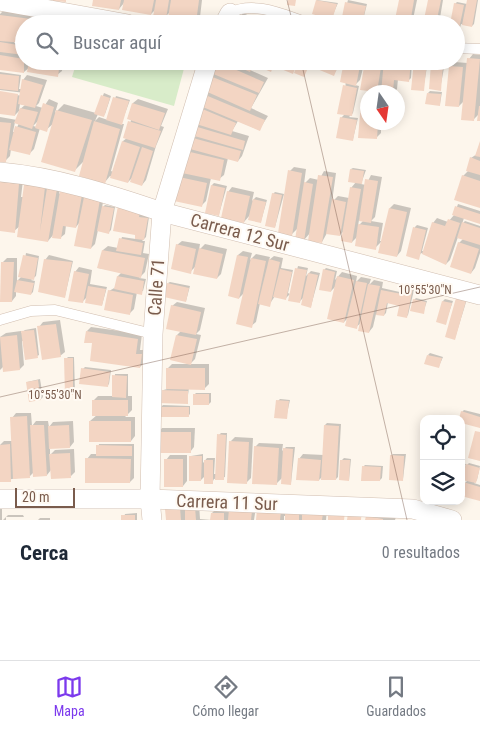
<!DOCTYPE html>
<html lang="es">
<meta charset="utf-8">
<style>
:root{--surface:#fff;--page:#f2f2f3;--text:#1f2937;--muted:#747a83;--line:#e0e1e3;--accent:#7c3aed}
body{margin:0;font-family:"Roboto Condensed",sans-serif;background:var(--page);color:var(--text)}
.controls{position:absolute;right:15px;bottom:15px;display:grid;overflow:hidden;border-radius:10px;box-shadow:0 2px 12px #0003}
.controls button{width:45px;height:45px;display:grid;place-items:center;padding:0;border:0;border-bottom:1px solid var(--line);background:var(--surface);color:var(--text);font:25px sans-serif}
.compass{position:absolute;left:360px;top:85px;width:45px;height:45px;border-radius:50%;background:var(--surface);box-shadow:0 2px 12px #0003;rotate:167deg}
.scale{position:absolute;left:15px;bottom:12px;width:60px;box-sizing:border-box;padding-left:5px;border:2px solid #7a5c4d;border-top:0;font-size:14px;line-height:18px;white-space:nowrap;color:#7a5c4d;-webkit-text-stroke:4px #fffaf3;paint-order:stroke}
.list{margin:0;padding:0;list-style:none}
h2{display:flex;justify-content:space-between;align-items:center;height:65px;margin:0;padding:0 20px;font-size:21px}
h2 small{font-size:16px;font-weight:400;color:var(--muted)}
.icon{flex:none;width:28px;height:28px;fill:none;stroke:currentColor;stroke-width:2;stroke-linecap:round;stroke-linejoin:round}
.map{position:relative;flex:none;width:480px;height:520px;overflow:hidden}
.search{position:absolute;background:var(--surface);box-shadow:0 2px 12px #0003;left:15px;right:15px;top:15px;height:55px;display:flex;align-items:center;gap:12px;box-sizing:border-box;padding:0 18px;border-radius:28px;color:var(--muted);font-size:19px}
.sheet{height:140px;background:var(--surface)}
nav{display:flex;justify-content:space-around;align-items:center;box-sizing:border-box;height:70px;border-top:1px solid var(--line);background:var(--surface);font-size:14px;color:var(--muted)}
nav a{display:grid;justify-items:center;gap:2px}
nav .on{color:var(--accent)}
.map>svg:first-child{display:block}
.green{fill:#d8ecc9}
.shadow{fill:#0003;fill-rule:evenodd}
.building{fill:#f3d5c3}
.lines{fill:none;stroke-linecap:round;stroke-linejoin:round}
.lane-casing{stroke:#d1beb0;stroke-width:11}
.street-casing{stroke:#d1beb0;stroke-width:20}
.lane{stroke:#fff;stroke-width:10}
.street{stroke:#fff;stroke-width:19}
.ticks{fill:none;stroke:#7a5c4d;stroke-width:1;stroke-opacity:0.45}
.labels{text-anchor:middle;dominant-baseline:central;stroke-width:4;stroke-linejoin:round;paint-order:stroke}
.street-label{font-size:18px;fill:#7a5c4d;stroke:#fffaf3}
.ticks-label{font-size:12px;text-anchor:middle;fill:#7a5c4d;stroke:#fffaf3;stroke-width:4;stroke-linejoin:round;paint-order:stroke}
</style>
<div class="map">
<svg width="480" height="520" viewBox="0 0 480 520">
<rect width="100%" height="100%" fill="#fdf6ec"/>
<polygon class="green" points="77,61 186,61 174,106 72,77"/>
<g class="shadow">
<polygon points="94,0 202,0 200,17 195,22 170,12 165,17 156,9 151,14 124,3 119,9"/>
<polygon points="317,0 338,3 331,19 313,13"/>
<polygon points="348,0 367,4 362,24 342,21"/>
<polygon points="400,0 417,0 412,24 395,24"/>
<polygon points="429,0 443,0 439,24 425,24"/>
<polygon points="468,0 478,0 474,24 472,26 461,24 459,31 456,33 455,4 457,2 467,4"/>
<polygon points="3,11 35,15 33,24 24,24 14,43 24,44 24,61 63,61 62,71 57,75 30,67 24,72 0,68 0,14"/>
<polygon points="243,13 268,24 236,24"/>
<polygon points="473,54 480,55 480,120 479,114 474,119 464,101 459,106 450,67 454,62 468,63 469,59"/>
<polygon points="218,61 255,61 250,70 268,78 251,108 268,116 259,130 238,121 232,131 249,136 242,156 238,161 228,158 224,175 219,179 211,178 206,201 202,205 180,177 185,172 183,172 194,138 197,135 193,134"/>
<polygon points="259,61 342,61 334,74 309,64 298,67 292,72 275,65 270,70"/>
<polygon points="346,61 412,61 411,78 409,80 398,79 397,89 394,92 372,92 374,91 365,68 363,68 360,80 355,85 359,86 353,113 349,117 358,118 353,139 341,118 345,114"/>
<polygon points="415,61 428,61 423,90"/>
<polygon points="434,62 445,63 440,89 433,64"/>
<path d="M0 72 21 75 19 89H22L23 80 27 75 47 80 39 103 36 106 43 108 49 99 58 103 55 113 64 104 96 113 104 93 111 96 105 114 103 116 98 114 95 121 99 117 108 120 116 96 130 100 121 124H124L111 171 113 172 123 141 127 138 131 120 128 118 133 103 138 99 168 109 161 126 164 127 156 146 146 180 142 185 134 176 128 182 110 176 105 182 84 161 75 170 54 123 46 130 40 128 34 149 29 154 11 149 10 156 5 161 0 160V117L17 120 21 109 15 115 0 113V93L24 96 25 93 0 90ZM20 104 25 105 19 110ZM39 120 37 127 33 126ZM15 122 19 123 15 132H13Z"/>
<polygon points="430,91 442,92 440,104 428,93"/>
<polygon points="366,98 368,122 381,122 381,133 376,138 360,137 362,102"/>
<polygon points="480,144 480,207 463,176 469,170 471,158 477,154"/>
<path d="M294 167 306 169 304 184 310 178 319 180 324 171 336 173 332 202 338 196 349 198 351 188 356 182 351 169 353 168 366 170 361 184 366 185 371 175 382 177 375 217 371 221 383 223 380 241H382L390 208 394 204 411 208 401 251 397 256 382 241 375 248 358 236 352 242 344 231 340 235 327 233 322 242 310 233 304 240 298 228 292 234 290 171ZM359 220 363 221 358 226Z"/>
<polygon points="4,178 23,180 21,197 23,197 25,186 29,181 61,185 59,194 66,188 104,196 102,208 105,205 115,207 111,230 109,232 98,230 95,244 91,248 80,222 76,227 66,225 65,234 60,238 54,234 48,241 20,226 14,231 0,230 0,182"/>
<polygon points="214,183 227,186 219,214 212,185"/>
<polygon points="232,187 254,192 252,201 256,197 267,200 261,221 250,215 244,222 228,192"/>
<polygon points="275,192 284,194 275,227 273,194"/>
<polygon points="458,204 480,211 480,223 464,218 462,224 465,221 480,226 480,253 475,268 471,273 459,243 463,239 458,237 450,260 446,264 421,253 418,258 407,255 415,227 417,225 428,228 422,251 424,251 433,223 437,218 448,222 454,215"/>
<polygon points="144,206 142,215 149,217 146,237 142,241 145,241 143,253 149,254 145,272 139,278 146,279 143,291 137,292 134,309 129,314 109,291 116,287 118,276 122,272 98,268 103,250 108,246 118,248 122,237 136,239 137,231 114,230"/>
<polygon points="182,241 200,244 199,250 205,244 227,249 221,274 217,278 196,266 190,272 177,245"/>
<polygon points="243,251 252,253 250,260 256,254 270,257 269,260 274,256 283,258 281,268 293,270 288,293 290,294 286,298 275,296 269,305 260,303 256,322 251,326 245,292 239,298 238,255"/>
<polygon points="26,253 39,256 36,276 31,280 35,281 33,292 31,294 16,291 16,296 12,301 3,262 7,258 17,258 17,281 22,276"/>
<polygon points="49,255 73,261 65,296 45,260"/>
<polygon points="298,266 308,268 306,276 311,271 320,273 311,306 304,297 299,302 289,300"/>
<polygon points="79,267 92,270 90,284 107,287 102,305 87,297 82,302 75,272"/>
<polygon points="326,268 337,271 335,280 342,272 357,276 356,282 361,277 371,279 369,285 374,280 383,282 382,288 404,293 408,284 415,286 408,315 406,317 401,305 388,302 386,313 384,315 376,314 373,327 369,332 361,323 356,327 349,317 344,322 336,286 331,291 324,270"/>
<polygon points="170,282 190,286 186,301 168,283"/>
<polygon points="416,298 427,301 423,313 414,300"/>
<polygon points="445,299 453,301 445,324 443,301"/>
<polygon points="457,299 467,299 455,338"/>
<polygon points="177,302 205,308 200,330 196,334 201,335 195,359 190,364 209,364 209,384 205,388 189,388 187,402 160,391 167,389 167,369 172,364 189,364 177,335 181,331 172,306"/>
<polygon points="60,320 65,352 60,356 39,327 43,322"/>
<polygon points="91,327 142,334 140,350 146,350 144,363 140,367 94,342 87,331"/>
<polygon points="36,328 39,355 37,356 24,341 22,341 24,365 20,369 4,366 0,370 0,337 6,333 21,331 21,333 25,330"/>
<polygon points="430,353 443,357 439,366 428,355"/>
<polygon points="68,357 74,357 75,392 73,394 66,359"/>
<polygon points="85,367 111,370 109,384 107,386 83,369"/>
<polygon points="115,374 128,374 128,396 132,396 132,410 125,417 135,417 135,436 131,441 90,421 97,415 94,400 98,396 113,396"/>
<polygon points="40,379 43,397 41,399 27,382"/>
<polygon points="196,393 211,393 211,402 209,404 194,395"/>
<polygon points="280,399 290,400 286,418 278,401"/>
<polygon points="163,405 190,406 190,414 188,416 161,407"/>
<polygon points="464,410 480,414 480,427 462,412"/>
<polygon points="16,413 31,413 32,426 36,421 48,421 49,427 53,422 73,421 74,442 70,447 50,448 50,455 55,450 74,449 75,472 71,476 51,470 47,475 34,472 30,476 0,481 0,445 4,441 13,441 12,418"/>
<polygon points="327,423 341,424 338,477 336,479 323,476 319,480 299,459 303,454 324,455 325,425"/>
<polygon points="162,428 195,428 194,447 190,452 158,433"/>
<polygon points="221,433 227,433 225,477 214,479 212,483 205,476 201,480 191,456 203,454 203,463 207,458 215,458 214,474 217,474 219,435"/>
<polygon points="235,437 253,438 251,478 246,483 231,441"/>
<polygon points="259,443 283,444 282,451 286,447 295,447 291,483 283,477 276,484 255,447"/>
<polygon points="99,444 134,444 134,478 130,482 87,459 91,454 97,454"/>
<polygon points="393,454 406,454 403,479 391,456"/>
<polygon points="170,455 187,455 187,481 183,486 166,460"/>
<polygon points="344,458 351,459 349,480 342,460"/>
<polygon points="461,463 466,464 465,467 469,463 480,466 477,480 474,483 480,485 480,499 465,483 468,480 463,479 461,486"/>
<polygon points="365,465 383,466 382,478 380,480 363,467"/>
<polygon points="199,503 200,519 212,520 212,513 216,509 228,509 228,512 235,505 256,507 254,520 167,520 166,510"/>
<rect x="0" y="507" width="2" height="13"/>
<polygon points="258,509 327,509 326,520 286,520 286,516 284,516 284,520 257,520"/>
<polygon points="137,513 137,520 123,520 125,514"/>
<polygon points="8,515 23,515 24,517 6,517 6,520 24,520 3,520"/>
<polygon points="367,516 396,517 395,520 366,520"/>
<polygon points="40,518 50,518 50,520 38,520"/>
</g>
<g class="building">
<polygon points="53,0 66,0 66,2 53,1"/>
<polygon points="93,0 121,0 119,10 92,6"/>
<polygon points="124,0 154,0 151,15 122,10"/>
<polygon points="156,0 169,0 166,19 153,17"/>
<polygon points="171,0 199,0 196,23 168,18"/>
<polygon points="288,0 296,0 295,6 287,5"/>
<polygon points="316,0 337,4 332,20 312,14"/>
<polygon points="399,0 414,0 410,24 394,24"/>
<polygon points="428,0 441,0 436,24 423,24"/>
<polygon points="467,0 477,0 472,27 462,25"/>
<polygon points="345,2 366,6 362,24 341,22"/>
<polygon points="454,3 464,5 458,34 456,24 450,24"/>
<polygon points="0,15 31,19 30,24 24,24 24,43 0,41"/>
<polygon points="36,17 66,22 66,24 35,24"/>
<polygon points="237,17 254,24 234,24"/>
<polygon points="0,42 24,46 24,55 0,52"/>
<polygon points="0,55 24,59 24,73 0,70"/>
<polygon points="467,58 480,59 474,121 461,120"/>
<polygon points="29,61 60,61 58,77 27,72"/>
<polygon points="216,61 264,82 259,93 211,73"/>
<polygon points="225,61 255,61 250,72"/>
<polygon points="257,61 275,61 271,72 255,65"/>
<polygon points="277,61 298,61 293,74 274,66"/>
<polygon points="299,61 311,61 304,77 294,73"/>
<polygon points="312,61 340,61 334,76 310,66"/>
<polygon points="344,61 361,61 356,86 340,82"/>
<polygon points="365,61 382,61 377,92 360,90"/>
<polygon points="384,61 411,61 409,82 394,80 393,92 381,92"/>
<polygon points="414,61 427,61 424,91 411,90"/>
<polygon points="431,64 443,65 441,91 429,89"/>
<polygon points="449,66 463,67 459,107 445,106"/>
<polygon points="0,74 19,76 18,91 0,89"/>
<polygon points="210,76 257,95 250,111 203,90"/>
<polygon points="22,79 43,85 35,108 18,104"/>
<polygon points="343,85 357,88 352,116 337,114"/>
<polygon points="0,91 18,94 15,116 0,114"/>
<polygon points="427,93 441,94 440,106 425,104"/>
<polygon points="203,94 265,120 260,131 198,105"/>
<polygon points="101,95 110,98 104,117 94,114"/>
<polygon points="113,97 129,101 122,125 106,120"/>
<polygon points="361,102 368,102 368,122 378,122 377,139 358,138"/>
<polygon points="43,103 54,107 47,132 35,128"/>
<polygon points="132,103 165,113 159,130 127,119"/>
<polygon points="479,106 480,106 480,121 477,121"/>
<polygon points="20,108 38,112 32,129 14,123"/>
<polygon points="200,108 236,123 231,135 193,123"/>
<polygon points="56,110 92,120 75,172 41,162"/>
<polygon points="340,117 357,120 353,141 336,138"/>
<polygon points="94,121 120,129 105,184 79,176"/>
<polygon points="128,121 161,131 155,148 123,138"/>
<polygon points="0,122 11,123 6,162 0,162"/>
<polygon points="15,126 36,132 30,155 9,150"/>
<polygon points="194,126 245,141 243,150 191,135"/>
<polygon points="193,138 241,151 238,162 190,149"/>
<polygon points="122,141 140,147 128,183 110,178"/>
<polygon points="480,141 480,157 475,156"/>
<polygon points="142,147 153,151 142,186 130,182"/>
<polygon points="186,151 224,160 220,181 182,173"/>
<polygon points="470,157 480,161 480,175 466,171"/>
<polygon points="350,169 364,171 362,184 348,182"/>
<polygon points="288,170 302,173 292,236 278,233"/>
<polygon points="318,175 333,177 322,243 308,241"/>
<polygon points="462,175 480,181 480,208 454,200"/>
<polygon points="179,177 207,183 202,207 174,201"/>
<polygon points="365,179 378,181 371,223 359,221"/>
<polygon points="0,182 19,184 15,233 0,231"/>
<polygon points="304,182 313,184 304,241 295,240"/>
<polygon points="24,185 45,187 40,231 47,188 57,189 48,242 17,237"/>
<polygon points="211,185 225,188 219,216 205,213"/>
<polygon points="350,187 361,189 352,243 341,241"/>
<polygon points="60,191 82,195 76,228 63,226 61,239 52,238"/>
<polygon points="227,191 250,196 244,223 221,218"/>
<polygon points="272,193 282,195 275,228 265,226"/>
<polygon points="84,197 100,200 91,249 74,246"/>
<polygon points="253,199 266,202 261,223 248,220"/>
<polygon points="332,199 346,202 340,236 326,234"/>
<polygon points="102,206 114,208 109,234 97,231"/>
<polygon points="118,206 140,210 139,217 148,218 144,240 135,239 135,235 113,231"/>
<polygon points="455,206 480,214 480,224 452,215"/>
<polygon points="389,208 407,212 397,257 378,253"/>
<polygon points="448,219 460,223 446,265 422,254 432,222 445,226"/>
<polygon points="462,222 480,228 480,245 457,238"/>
<polygon points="358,224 379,227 376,250 355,246"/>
<polygon points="413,227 426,230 419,260 406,256"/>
<polygon points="119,238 143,243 141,255 116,251"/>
<polygon points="458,242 479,249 471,274 450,267"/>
<polygon points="176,244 196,249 191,274 171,269"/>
<polygon points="199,248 223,254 217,279 193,274"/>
<polygon points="102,250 145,258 141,278 97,268"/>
<polygon points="23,255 38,258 34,280 18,277"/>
<polygon points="237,255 248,257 239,299 228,296"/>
<polygon points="251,258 266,261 252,328 236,324"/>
<polygon points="44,259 72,262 65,298 38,292"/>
<polygon points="269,259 280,262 270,307 258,304"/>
<polygon points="1,262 14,262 12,302 0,302"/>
<polygon points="295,268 307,270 300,303 288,301"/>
<polygon points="280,269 292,272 286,300 273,297"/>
<polygon points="323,269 335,272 331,292 319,290"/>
<polygon points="74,271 89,274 83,303 68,301"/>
<polygon points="308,273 318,275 311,308 301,305"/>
<polygon points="117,276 144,281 142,295 114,289"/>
<polygon points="337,276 354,280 344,323 327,319"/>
<polygon points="17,280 34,283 31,295 14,292"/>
<polygon points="356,281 367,283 357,329 345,326"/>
<polygon points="167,283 189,288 186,302 164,297"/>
<polygon points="368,284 380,286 369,333 358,331"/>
<polygon points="404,285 413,287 407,318 397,316 401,297 399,306 387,303 384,316 376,315 381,290 402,294"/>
<polygon points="88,286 106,289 102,306 85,303"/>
<polygon points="108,290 133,295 130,315 104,310"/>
<polygon points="456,298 466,301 455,340 445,337"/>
<polygon points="413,299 426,302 424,314 410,311"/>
<polygon points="442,301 452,303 446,325 436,322"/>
<polygon points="171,305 201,312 196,335 166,329"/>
<polygon points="56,324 61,357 42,360 37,326"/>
<polygon points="34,330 38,358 25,360 21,331"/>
<polygon points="86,331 138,339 136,354 142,354 140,368 90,361 92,343 84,343"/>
<polygon points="17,335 20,370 3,372 0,337"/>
<polygon points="176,335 197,339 191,365 170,360"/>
<polygon points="427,355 442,358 439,368 424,364"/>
<polygon points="64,358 73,358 73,395 65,395"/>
<polygon points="81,368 110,372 108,387 79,384"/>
<polygon points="166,368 205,368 205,390 166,389"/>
<polygon points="112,375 127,376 126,398 112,397"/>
<polygon points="38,380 41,400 29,402 26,382"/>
<polygon points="159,390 188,391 188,404 158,403"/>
<rect x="193" y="394" width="16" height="11"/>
<rect x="92" y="400" width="36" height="16"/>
<polygon points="276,400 289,401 287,419 274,418"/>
<rect x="160" y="407" width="29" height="10"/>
<polygon points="461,411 480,417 480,428 461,423 461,419 459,419"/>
<polygon points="27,416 30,478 13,479 10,417"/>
<rect x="89" y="421" width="42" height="21"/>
<polygon points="30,425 44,425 47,476 33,477"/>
<polygon points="69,425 70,448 49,449 48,426"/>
<polygon points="324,425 339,426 336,480 321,480"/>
<polygon points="475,431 480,432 480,461 468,458"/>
<rect x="156" y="432" width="35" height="21"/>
<polygon points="217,434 226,435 224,480 215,480"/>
<polygon points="229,441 249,442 247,484 227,483"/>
<polygon points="10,444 11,482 0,482 0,445"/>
<polygon points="96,445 132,446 132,456 96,456"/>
<polygon points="254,446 279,448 277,485 252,484"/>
<polygon points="283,448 293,449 291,485 281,484"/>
<polygon points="70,453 71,478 51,479 49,454"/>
<polygon points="390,455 404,456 403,481 389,480"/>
<polygon points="189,456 202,456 201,481 189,481"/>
<polygon points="85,458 131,459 130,483 85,483"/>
<polygon points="298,458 321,460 319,481 296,480"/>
<rect x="164" y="459" width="19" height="28"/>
<rect x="204" y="460" width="9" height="24"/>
<polygon points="340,460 350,460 349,481 339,480"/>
<polygon points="466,464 480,468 476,483 462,480"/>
<polygon points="362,466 381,467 380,481 361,481"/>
<polygon points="463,482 480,487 480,501 461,496"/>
<polygon points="180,507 181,520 166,520 165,509"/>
<polygon points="195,507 196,520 185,520 185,508"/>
<polygon points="349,507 362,509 361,520 347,520"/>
<polygon points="229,509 252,511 251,520 228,520"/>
<polygon points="257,509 281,511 280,520 256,520"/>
<rect x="285" y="509" width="14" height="11"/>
<polygon points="328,510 345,511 344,520 328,520"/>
<polygon points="302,512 323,513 322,520 302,520"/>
<polygon points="211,513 224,513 224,520 210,520"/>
<rect x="121" y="515" width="14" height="5"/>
<polygon points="366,516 383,519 383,520 365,520"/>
</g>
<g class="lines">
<defs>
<g id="lane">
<path d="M230 13C255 0 286 16 312 24"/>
<polyline points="456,48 480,49"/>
<polyline points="0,320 31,311 55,310 153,334"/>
</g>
<g id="street">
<polyline points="0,1 128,24"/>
<polyline points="224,24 230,13"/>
<path d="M0 172C56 177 109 194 162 212L480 295"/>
<polyline points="0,499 150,499 413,509 452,520"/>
<polyline points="152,520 150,499 153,334 162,212 208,61"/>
</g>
</defs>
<use href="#lane" class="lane-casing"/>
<use href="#street" class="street-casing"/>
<use href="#lane" class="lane"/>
<use href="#street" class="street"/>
</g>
<path class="ticks" d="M287 0 293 24M301 61 407 520M0 397 480 287"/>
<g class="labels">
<g class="street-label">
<text transform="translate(240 232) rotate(15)">Carrera 12 Sur</text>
<text transform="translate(156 287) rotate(-86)">Calle 71</text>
<text transform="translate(227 502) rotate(2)">Carrera 11 Sur</text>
</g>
</g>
<g class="ticks-label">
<text x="425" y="294">10°55'30"N</text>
<text x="55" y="399">10°55'30"N</text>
</g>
</svg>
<div class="controls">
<button><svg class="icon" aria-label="locate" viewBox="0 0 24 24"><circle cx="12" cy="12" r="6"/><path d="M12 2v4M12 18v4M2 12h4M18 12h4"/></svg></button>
<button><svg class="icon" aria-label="layers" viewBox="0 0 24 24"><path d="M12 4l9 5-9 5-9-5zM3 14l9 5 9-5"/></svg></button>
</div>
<svg class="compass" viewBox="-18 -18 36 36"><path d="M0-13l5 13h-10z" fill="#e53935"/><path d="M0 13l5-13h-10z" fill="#747a83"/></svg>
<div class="scale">20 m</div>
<div class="search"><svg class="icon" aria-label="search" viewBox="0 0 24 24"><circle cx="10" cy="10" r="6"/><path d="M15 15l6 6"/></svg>Buscar aquí</div>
</div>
<section class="sheet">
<h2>Cerca<small>0 resultados</small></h2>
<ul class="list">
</ul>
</section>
<nav>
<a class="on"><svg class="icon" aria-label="map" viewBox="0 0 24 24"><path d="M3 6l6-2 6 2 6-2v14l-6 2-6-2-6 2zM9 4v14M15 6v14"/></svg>Mapa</a>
<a><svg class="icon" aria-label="directions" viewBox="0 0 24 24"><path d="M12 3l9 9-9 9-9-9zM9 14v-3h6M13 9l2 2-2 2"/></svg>Cómo llegar</a>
<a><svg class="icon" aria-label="saved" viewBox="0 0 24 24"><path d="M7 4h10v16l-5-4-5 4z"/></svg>Guardados</a>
</nav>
